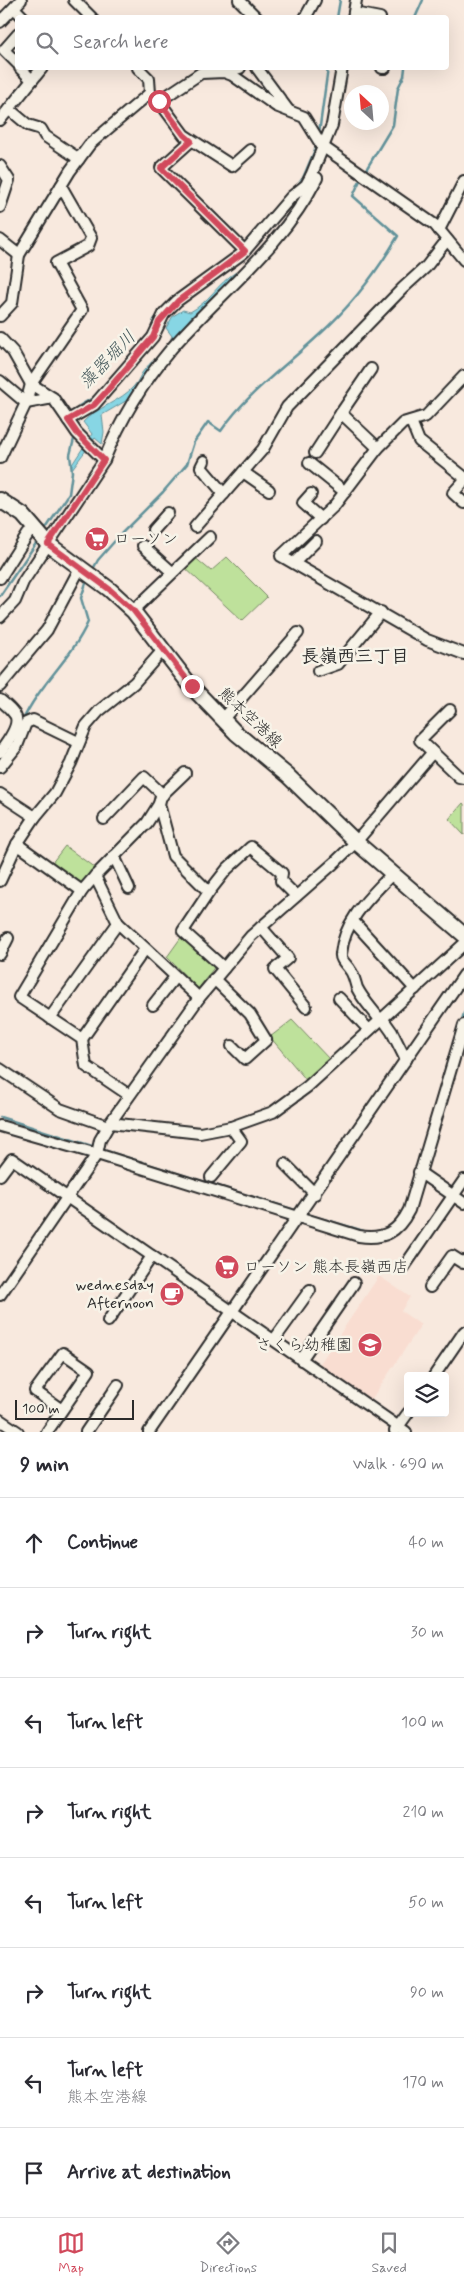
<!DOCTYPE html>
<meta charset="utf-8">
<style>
:root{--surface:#fff;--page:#f2f2f3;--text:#2b2b33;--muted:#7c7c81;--line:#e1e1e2;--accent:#d1495b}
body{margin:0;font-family:Mynerve,"Klee One",sans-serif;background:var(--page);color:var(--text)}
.controls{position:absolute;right:15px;bottom:15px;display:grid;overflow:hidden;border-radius:5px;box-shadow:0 5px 20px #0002}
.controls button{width:45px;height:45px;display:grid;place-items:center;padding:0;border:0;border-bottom:1px solid var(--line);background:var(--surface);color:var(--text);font:25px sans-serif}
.compass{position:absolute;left:344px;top:85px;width:45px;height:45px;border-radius:50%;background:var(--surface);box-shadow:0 5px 20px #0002;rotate:334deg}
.scale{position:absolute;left:15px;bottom:12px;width:119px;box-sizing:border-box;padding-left:5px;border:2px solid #2b2b2b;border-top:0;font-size:14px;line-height:18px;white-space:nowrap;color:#2b2b2b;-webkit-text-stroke:4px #f7f3e8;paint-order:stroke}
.stop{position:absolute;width:15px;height:15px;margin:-11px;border:4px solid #d1495b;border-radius:50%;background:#fff}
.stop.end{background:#d1495b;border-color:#fff;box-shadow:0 1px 5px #0008}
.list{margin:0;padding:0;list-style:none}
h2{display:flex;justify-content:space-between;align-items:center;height:65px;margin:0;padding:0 20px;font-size:21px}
h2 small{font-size:16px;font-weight:400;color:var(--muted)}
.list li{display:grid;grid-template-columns:32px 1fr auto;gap:15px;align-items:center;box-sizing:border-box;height:90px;padding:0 20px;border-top:1px solid var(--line)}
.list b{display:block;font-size:19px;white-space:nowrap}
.list p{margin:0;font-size:16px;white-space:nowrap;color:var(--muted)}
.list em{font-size:16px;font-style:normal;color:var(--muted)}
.icon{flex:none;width:28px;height:28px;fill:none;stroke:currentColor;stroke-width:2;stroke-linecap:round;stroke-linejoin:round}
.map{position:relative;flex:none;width:464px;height:1432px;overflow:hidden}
.search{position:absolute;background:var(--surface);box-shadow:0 5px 20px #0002;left:15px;right:15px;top:15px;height:55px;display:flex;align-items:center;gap:12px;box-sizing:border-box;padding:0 18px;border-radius:5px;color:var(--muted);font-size:19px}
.sheet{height:785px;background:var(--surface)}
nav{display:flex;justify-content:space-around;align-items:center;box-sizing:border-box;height:70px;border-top:1px solid var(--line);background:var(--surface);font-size:14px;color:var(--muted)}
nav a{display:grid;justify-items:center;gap:2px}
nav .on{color:var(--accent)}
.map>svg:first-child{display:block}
.built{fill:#f9ddd1}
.green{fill:#bee19b;stroke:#748663}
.water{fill:#87d6e4;stroke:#62929a}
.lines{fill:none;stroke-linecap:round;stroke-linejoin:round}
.stream{stroke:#62929a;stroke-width:2.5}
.minor-casing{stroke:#2b2b2b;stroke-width:14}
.major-casing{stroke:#2b2b2b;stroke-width:18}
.minor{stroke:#f7f3e8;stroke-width:10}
.major{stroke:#f7f3e8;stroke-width:14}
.route{stroke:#d1495b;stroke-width:6}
.labels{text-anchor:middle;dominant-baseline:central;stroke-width:5;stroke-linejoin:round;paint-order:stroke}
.poi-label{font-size:16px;fill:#2b2b2b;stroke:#f7f3e8;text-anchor:start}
.street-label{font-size:16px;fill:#2b2b2b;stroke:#f7f3e8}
.water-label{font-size:18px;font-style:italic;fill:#425659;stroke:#f7f3e8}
.neighbourhood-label{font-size:18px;font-weight:bold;fill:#2b2b2b;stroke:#f7f3e8}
</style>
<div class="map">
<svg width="464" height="1432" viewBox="0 0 464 1432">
<rect width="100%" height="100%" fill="#f8e9de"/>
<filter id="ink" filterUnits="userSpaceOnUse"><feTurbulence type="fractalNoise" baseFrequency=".02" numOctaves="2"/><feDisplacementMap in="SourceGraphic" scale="10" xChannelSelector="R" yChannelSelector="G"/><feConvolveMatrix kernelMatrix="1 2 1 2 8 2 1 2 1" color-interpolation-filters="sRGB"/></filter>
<g filter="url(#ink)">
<polygon class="built" points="379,1276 410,1297 401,1311 421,1325 371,1400 319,1365"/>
<g class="green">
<polygon points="193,556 211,571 227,557 267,597 242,621 183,566"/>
<polygon points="463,803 464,804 464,835 449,819"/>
<polygon points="65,846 95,868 83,886 51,864"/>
<polygon points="182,936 216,965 198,989 167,957"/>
<polygon points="292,1020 330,1060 307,1081 270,1037"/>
</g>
<path class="water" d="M236 272 209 302 191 317 129 399 102 415 104 432 102 444 95 438 72 469 71 466 92 434 83 422C97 407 120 402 134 386 139 381 140 374 145 369 154 358 167 351 172 336L166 328 173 316 183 310 190 312C208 303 218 283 236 272Z"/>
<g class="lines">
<g class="stream">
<polyline points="337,18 340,0"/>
<polyline points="415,18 423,0"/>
<polyline points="319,133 328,68"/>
<polyline points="364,173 393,125 398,88 404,76 405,68"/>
<polyline points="297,186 303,178 317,145"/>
<polyline points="151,331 154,320 159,314"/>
<polyline points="79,406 96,396"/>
<polyline points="45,530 69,494 72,472 70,455 74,439"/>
<path d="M92 571 98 560 121 534 163 492 187 464 194 442 208 422 221 431C247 393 286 366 319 335 350 307 377 272 398 236L353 196 361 178"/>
<polyline points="0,596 37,542"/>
<path d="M22 722C39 684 71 660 88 622L81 598 87 580"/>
<polyline points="461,1023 464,1013"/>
<polyline points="0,1117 95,1147"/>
<polyline points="100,1149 298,1211"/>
<polyline points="303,1213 367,1232"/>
</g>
<defs>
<g id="minor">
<polyline points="74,0 92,18"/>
<polyline points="239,0 257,18"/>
<polyline points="14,8 24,18"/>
<polyline points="354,13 380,18"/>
<polyline points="305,18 315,0"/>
<polyline points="353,18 356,0"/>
<polyline points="0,22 21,0"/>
<polyline points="18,34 4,50 18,64"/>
<polyline points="20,68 32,80"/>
<polyline points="138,68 149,79 150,93 159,101 201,73 224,72 232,75 276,106 304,117 322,146 435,225 464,260"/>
<polyline points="257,68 288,110"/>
<polyline points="382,68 385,68"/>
<polyline points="224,72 240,68"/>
<polyline points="159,101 184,135 232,166 250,150"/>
<polyline points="9,109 28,125 41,129 45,136 79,159"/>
<polyline points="0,120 42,68"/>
<polyline points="191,141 161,168 245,251"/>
<polyline points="0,166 9,180 0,207"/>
<polyline points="439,230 464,181"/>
<polyline points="0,240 19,255"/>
<polyline points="0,316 12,303 19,255 70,171 90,144 150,93"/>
<polyline points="0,338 13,352 31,384 53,398 77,433 104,460"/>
<polyline points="371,369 341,413 378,448"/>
<polyline points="464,376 426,416 403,423 378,448 334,506 281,556 427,640 464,654"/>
<polyline points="0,381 26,403 53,398"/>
<polyline points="68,420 94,405 153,337 164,314 177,301 243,253 291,197 306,185 311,176"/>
<polyline points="411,421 419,441 464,477"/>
<polyline points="315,453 341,413"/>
<polyline points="0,458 26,403 31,384 82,310 56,263 88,246 91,238 61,186"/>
<polyline points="204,461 201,467 224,494"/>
<polyline points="309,463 345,492"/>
<polyline points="243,472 269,490"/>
<polyline points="464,481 453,493 464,503"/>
<polyline points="311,494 303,503 321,519"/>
<polyline points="195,527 263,449 287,407 403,288 426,267 447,240"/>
<polyline points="153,530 168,513"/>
<polyline points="143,546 172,572"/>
<polyline points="294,563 316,541"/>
<polyline points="0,578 28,534"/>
<polyline points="133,611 210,537"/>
<path d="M0 617 15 601 23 582 104 460C120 421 144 381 171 349 221 292 282 247 317 178L311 176 332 125 342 68"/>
<polyline points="318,671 338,664 381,612"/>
<polyline points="0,686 47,630 80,568"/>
<path d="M0 700C5 704 11 709 15 715 21 725 6 744 0 752"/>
<polyline points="450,710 420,740 459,777 464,778"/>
<polyline points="223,719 298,633"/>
<polyline points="0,767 17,746 26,723 33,720 78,742"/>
<polyline points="0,794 35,817"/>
<polyline points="159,804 173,856 209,892 183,931 224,968"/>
<polyline points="104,819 144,777 163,795"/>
<polyline points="17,844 82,891 19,997 82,1039 86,1066 129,1095"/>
<polyline points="114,856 129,888"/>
<polyline points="95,876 147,823 159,804 161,796 185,773"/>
<polyline points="0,881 17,844 35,817 55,793 71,763 86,726 99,711 134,683 163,650"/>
<polyline points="209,892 227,869 251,847 282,873 281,881 296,896"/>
<polyline points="353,921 415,989"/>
<polyline points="118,923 199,998"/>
<polyline points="261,927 288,958 275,969 306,1007"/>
<polyline points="0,954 8,938"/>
<polyline points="214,979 250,1014 266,1040 245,1059 232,1046"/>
<polyline points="339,998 369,1030"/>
<polyline points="153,1005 175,977"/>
<polyline points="50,1018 118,923 95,876 82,891"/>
<polyline points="382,1018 392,1032 406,1060"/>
<path d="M380 1020C373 1010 363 1000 357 988 355 982 354 975 350 970 347 965 340 960 341 954 344 920 370 897 392 874"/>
<polyline points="82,1039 145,949"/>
<polyline points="0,1069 60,1109 108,1126"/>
<polyline points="110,1123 200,1133 231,1127 273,1112 307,1087 464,944"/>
<path d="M0 1126 97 1154 359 1236C384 1240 398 1232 409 1210L464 1025"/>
<polyline points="285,1164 315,1194"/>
<polyline points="419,1172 464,1203"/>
<polyline points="0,1175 12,1159 406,1432"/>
<polyline points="211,1177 241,1141 231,1127"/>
<polyline points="404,1267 464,1180"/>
<polyline points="430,1287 452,1256 463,1263 464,1261"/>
<polyline points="0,1295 97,1154 100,1140 110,1123 199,998 251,936 333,864 356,842 432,753"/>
<polyline points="108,1321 152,1256"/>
<polyline points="274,1340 310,1290"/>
<polyline points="301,1360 354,1283"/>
<polyline points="434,1376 464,1332"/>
<polyline points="0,1420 18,1432"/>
<polyline points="395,1431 408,1413"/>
<polyline points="47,1432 89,1371 63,1353 35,1391 62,1410"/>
<polyline points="86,1432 118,1385"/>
<polyline points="149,1432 464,975"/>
</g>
<polyline id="major" points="0,500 23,515 48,544 109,589 133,611 191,686 236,733 288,776 356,842 464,935"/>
</defs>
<use href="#minor" class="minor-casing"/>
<use href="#major" class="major-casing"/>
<use href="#minor" class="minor"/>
<use href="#major" class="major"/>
</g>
</g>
<g class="lines" filter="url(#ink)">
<polyline class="route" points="159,101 184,135 191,141 161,168 245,251 178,301 159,322 153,337 106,392 94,405 68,420 77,433 104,460 48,544 109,589 133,610 192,686"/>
</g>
<defs>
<symbol id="supermarket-disc" viewBox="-11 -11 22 22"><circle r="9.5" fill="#d1495b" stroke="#f7f3e8"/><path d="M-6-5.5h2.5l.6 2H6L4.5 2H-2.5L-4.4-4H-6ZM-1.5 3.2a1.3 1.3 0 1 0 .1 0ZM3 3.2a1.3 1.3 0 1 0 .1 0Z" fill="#fff"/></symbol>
<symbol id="cafe-disc" viewBox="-11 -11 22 22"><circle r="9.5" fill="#d1495b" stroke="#f7f3e8"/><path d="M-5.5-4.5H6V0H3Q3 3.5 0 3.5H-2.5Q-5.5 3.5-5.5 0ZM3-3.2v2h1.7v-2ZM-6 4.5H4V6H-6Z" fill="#fff"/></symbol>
<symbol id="school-disc" viewBox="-11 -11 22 22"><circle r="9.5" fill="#d1495b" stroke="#f7f3e8"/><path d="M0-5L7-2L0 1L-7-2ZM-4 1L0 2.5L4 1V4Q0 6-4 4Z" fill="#fff"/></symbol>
</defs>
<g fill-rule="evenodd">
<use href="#supermarket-disc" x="83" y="525" width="28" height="28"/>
<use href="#supermarket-disc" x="213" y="1253" width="28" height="28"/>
<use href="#cafe-disc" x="158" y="1280" width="28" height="28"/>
<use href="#school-disc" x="356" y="1331" width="28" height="28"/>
</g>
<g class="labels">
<g class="poi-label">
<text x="114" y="539">ローソン</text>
<text x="244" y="1267">ローソン 熊本長嶺西店</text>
<text x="154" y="1285" text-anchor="end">wednesday<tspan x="154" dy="18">Afternoon</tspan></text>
<text x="352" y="1345" text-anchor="end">さくら幼稚園</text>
</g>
<g class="street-label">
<text transform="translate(250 718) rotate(43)">熊本空港線</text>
</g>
<g class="water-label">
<text transform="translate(108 360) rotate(-46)">藻器堀川</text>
</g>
<g class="neighbourhood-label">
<text x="355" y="657">長嶺西三丁目</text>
</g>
</g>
</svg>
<div class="controls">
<button><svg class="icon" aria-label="layers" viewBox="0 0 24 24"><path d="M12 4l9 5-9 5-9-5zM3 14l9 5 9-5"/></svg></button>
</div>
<svg class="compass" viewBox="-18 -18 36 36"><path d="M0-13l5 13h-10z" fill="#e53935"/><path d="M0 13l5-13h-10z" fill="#7c7c81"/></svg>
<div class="scale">100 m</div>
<div class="stop" style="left:159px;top:101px"></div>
<div class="stop end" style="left:192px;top:686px"></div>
<div class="search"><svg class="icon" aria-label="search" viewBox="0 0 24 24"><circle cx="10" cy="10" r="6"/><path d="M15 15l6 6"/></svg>Search here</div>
</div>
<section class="sheet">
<h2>9 min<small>Walk · 690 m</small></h2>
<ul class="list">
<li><svg class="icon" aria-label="ahead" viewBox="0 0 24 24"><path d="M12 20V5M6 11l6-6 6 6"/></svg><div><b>Continue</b></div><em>40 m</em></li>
<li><svg class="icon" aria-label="right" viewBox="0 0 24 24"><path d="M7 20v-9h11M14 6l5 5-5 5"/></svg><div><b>Turn right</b></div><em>30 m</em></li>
<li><svg class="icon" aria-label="left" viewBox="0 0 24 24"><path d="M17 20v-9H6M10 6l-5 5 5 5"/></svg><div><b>Turn left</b></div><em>100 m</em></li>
<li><svg class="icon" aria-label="right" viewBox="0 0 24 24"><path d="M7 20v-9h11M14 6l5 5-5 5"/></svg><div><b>Turn right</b></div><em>210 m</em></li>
<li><svg class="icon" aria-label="left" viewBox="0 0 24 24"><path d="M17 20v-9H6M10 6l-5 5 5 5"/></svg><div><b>Turn left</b></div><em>50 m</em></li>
<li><svg class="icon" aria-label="right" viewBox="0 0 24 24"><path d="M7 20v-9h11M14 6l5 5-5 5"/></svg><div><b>Turn right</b></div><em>90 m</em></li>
<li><svg class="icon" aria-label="left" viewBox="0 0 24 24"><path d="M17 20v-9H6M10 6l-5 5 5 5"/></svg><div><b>Turn left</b><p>熊本空港線</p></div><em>170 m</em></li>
<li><svg class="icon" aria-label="arrive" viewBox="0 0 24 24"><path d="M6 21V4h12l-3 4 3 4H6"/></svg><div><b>Arrive at destination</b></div></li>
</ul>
</section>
<nav>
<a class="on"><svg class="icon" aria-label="map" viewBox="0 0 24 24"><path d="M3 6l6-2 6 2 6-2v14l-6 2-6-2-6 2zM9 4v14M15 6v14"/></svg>Map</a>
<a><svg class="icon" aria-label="directions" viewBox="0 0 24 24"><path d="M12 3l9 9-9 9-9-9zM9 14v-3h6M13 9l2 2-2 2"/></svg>Directions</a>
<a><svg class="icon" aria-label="saved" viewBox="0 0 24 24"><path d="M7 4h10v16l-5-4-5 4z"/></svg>Saved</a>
</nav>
